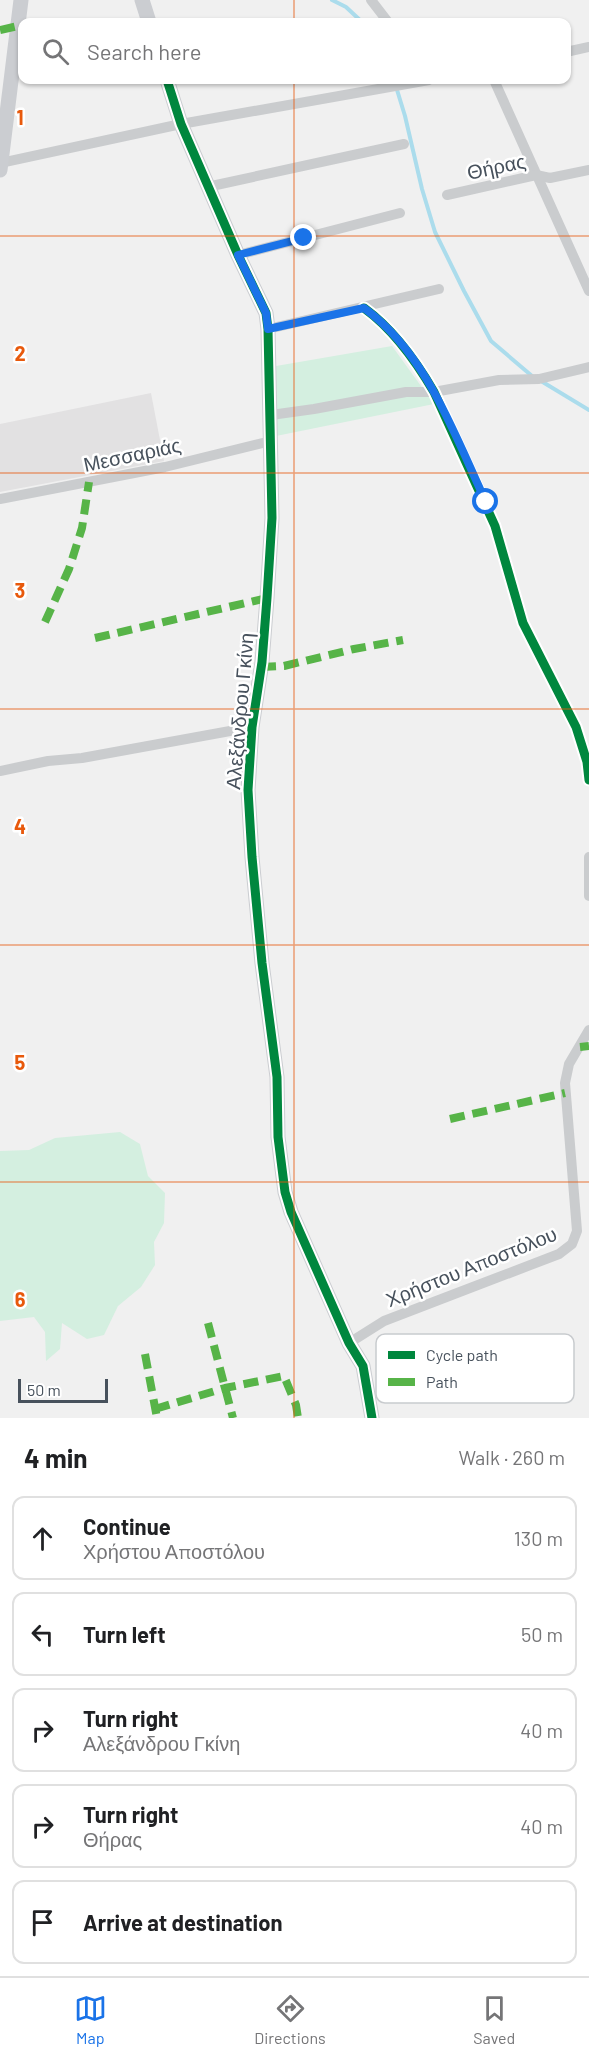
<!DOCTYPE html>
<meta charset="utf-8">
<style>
:root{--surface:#fff;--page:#f2f2f2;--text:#202124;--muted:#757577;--line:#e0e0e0;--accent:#1a73e8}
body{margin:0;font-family:Barlow,sans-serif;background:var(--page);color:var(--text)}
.scale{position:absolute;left:18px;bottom:15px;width:90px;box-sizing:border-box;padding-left:6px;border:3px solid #47515c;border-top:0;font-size:16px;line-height:21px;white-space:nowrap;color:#47515c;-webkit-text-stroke:4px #fff;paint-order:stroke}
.stop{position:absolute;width:18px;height:18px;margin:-14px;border:4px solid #1a73e8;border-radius:50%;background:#fff}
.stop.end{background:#1a73e8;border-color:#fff;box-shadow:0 2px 6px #0008}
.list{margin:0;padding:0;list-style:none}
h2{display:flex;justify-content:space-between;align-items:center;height:78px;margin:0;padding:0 24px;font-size:26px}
h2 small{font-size:20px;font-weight:400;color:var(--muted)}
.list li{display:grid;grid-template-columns:39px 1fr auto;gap:18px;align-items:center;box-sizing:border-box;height:84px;margin:0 12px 12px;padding:0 12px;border:2px solid var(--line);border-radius:12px}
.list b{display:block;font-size:22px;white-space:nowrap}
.list p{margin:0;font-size:20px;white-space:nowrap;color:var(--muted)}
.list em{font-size:20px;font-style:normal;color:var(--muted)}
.icon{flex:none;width:33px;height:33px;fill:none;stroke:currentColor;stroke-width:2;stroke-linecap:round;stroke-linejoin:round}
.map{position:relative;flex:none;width:589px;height:1418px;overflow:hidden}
.search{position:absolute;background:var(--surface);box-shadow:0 2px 4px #0004;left:18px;right:18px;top:18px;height:66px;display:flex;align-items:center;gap:15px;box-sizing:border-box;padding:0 21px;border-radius:12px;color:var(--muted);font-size:22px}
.sheet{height:558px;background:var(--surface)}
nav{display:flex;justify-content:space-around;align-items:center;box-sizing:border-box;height:84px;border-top:2px solid var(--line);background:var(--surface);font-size:16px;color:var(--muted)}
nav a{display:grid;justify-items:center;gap:3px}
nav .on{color:var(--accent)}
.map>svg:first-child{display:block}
.education{fill:#e2e1e2}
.green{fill:#d4efe0}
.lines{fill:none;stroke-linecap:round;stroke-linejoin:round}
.stream{stroke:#abdcec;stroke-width:4}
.street{stroke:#caccce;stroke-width:10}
.secondary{stroke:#cbcdd1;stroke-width:15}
.quiet{stroke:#57b448;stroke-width:8;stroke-dasharray:15 8;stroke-linecap:butt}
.cycleway-casing{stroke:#fff;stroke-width:13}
.cycleway{stroke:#00873e;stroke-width:9}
.route{stroke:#1a73e8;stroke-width:8}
.grid{fill:none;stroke:#e8590c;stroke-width:1.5;stroke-opacity:0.55}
.labels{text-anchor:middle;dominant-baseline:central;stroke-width:5;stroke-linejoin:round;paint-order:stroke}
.street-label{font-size:20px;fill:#47515c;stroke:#fff}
.key{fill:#fff;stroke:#c8cbce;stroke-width:1.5}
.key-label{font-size:16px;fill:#47515c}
.grid-label{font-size:20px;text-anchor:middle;font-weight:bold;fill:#e8590c;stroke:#fff;stroke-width:5;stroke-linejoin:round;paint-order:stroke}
</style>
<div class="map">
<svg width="589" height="1418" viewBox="0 0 589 1418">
<rect width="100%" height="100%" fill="#f0f0f0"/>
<polygon class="education" points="151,393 164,461 0,492 0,424"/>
<g class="green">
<polygon points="392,346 434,404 276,436 276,366"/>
<polygon points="120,1132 140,1144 148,1176 165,1193 164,1223 154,1242 155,1265 141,1287 118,1306 104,1335 87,1339 62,1323 60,1349 46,1361 45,1332 34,1317 0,1321 0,1151 29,1150 55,1138"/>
</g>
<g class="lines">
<g class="stream">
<polyline points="332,0 346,7 362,22"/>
<polyline points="394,80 405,116 422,189 435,232 464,291 491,341 532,376"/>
<polyline points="541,381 589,410"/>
</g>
<g class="street">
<polyline points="371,0 388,22"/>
<polyline points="566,52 589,47"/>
<polyline points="494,80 589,291"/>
<polyline points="0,163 181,124 429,80"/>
<polyline points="207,187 404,144"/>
<polyline points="447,195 536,175 550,178 589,170"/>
<polyline points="238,255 400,213"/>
<path d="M364 308C393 329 416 361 434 392L495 526 523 623 576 727 587 762 589 780"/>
<polyline points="268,329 439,289"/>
<polyline points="271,415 314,409 406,392 434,392 499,380 539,379 589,367"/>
<polyline points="0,499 165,467 271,441"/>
<polyline points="0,771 48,761 82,758 252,727"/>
<polyline points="589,857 589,896"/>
<polyline points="349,1343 384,1321 559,1254 572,1244 577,1231 565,1083 569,1064 589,1030"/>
</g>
<g class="secondary">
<polyline points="142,0 149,22"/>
<polyline points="167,80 181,124 238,255 266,313 268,329 272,518 267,598 262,662 252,727 248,790 252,857 262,963 277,1077 278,1137 285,1192 291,1212 349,1343 363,1366 372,1418"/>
<polyline points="0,170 21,0"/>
</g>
<g class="quiet">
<polyline points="0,30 18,26"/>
<polyline points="45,622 69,569 82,528 89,482"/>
<polyline points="95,638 267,598"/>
<polyline points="261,667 284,666 354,649 403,640"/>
<polyline points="580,1047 589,1046"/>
<polyline points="450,1119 565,1093"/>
<polyline points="208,1323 233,1418"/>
<polyline points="145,1354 157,1418"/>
<polyline points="155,1409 225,1388 284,1376 296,1405 298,1418"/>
</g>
<defs>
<g id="cycleway">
<polyline points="167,80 181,124 238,255 266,313 268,329 272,518 267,598 262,662 252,727 248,790 252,857 262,963 277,1077 278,1137 285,1192 291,1212 349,1343 363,1366 372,1418"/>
<path d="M364 308C393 329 416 361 434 392L495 526 523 623 576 727 587 762 589 780"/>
</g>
</defs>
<use href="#cycleway" class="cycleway-casing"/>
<use href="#cycleway" class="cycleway"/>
</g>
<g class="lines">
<path class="route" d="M304 238 238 255 266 313 268 329 364 308C427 354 454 434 486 502"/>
</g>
<path class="grid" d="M294 0V22M294 80V1418M0 236H589M0 473H589M0 709H589M0 945H589M0 1182H589"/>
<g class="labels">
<g class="street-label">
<text transform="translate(496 166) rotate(-12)">Θήρας</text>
<text transform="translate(132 454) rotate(-12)">Μεσσαριάς</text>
<text transform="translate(239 711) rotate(-85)">Αλεξάνδρου Γκίνη</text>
<text transform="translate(471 1266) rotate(-22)">Χρήστου Αποστόλου</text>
</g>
</g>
<rect x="376" y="1334" width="198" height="69" rx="9" class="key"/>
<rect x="388" y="1351" width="27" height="8" fill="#00873e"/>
<rect x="388" y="1378" width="27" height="8" fill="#57b448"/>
<g class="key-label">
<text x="426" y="1361">Cycle path</text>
<text x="426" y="1388">Path</text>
</g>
<g class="grid-label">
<text x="20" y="125">1</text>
<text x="20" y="361">2</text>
<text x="20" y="598">3</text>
<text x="20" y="834">4</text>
<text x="20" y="1070">5</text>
<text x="20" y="1307">6</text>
</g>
</svg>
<div class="scale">50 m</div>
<div class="stop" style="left:486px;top:502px"></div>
<div class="stop end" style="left:304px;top:238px"></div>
<div class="search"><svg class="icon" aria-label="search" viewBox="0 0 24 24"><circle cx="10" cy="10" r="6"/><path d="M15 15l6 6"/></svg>Search here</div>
</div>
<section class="sheet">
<h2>4 min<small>Walk · 260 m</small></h2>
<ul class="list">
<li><svg class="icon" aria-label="ahead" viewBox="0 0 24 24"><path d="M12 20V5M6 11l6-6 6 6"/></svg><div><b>Continue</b><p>Χρήστου Αποστόλου</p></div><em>130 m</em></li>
<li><svg class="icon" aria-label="left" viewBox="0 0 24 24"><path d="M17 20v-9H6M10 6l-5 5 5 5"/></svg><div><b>Turn left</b></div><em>50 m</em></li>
<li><svg class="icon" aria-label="right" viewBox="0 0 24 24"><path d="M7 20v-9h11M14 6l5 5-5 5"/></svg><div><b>Turn right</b><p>Αλεξάνδρου Γκίνη</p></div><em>40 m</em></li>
<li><svg class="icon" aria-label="right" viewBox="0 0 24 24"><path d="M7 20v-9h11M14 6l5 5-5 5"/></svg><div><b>Turn right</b><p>Θήρας</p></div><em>40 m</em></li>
<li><svg class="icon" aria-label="arrive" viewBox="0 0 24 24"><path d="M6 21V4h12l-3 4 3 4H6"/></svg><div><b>Arrive at destination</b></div></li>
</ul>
</section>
<nav>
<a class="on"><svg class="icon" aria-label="map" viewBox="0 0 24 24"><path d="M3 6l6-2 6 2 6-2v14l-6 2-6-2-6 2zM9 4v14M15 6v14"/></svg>Map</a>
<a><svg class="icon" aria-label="directions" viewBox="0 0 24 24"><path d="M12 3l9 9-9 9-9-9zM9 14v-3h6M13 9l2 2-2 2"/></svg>Directions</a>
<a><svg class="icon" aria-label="saved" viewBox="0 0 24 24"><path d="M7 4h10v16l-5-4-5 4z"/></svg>Saved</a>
</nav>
